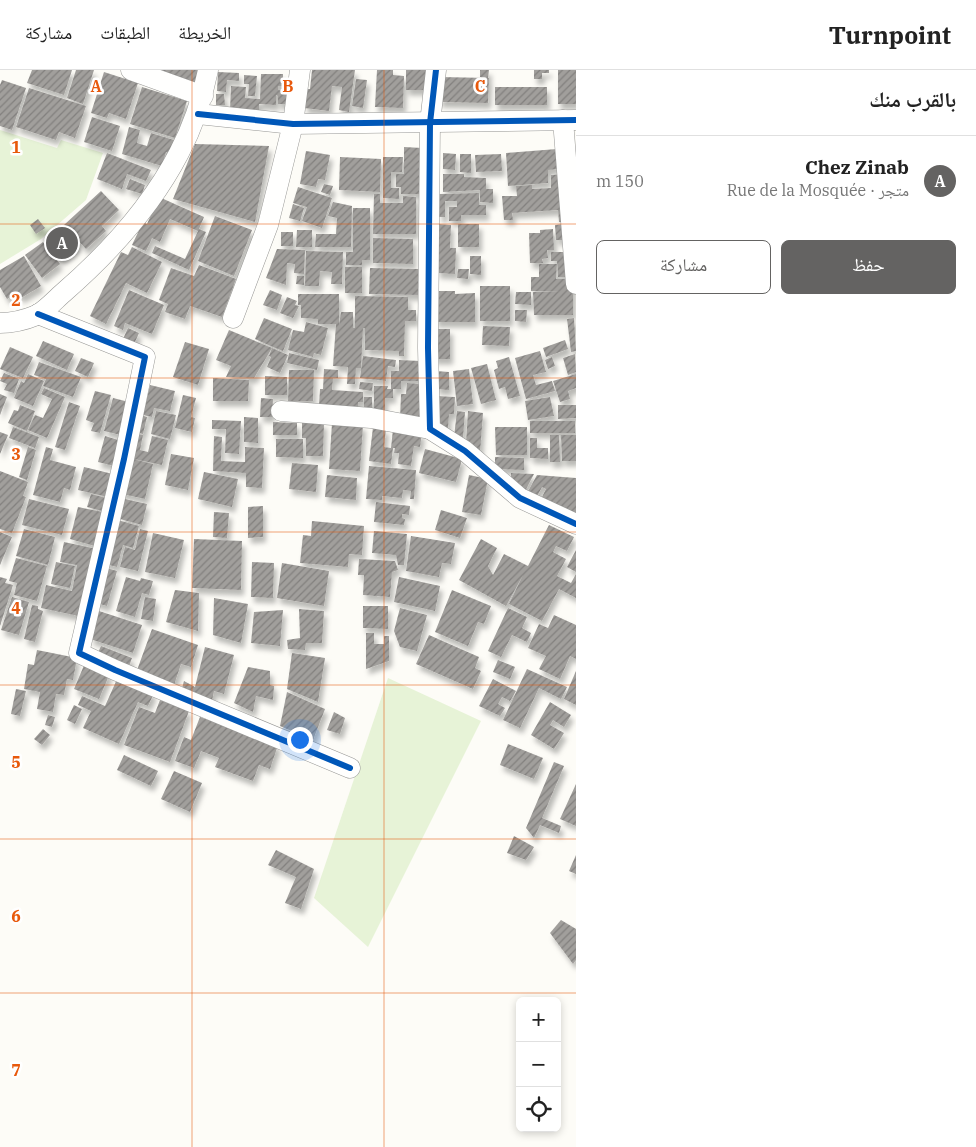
<!DOCTYPE html>
<html lang="ar">
<meta charset="utf-8">
<style>
:root{--surface:#fff;--page:#f6f6f6;--text:#222;--muted:#767676;--line:#e0e0e0;--accent:#646362}
body{margin:0;font-family:"IBM Plex Serif","Noto Naskh Arabic",serif;background:var(--page);color:var(--text);direction:rtl}
.controls{position:absolute;right:15px;bottom:15px;display:grid;overflow:hidden;border-radius:8px;box-shadow:0 2px 8px #0003}
.controls button{width:45px;height:45px;display:grid;place-items:center;padding:0;border:0;border-bottom:1px solid var(--line);background:var(--surface);color:var(--text);font:25px sans-serif}
.you{position:absolute;left:299px;top:669px;width:18px;height:18px;margin:-12px;border:4px solid #fff;border-radius:50%;background:#1a73e8;box-shadow:0 0 0 8px #1a73e833}
.badge{display:grid;place-items:center;width:32px;height:32px;border-radius:50%;background:var(--accent);color:#fff;font-size:16px;font-weight:700}
.pin{position:absolute;translate:-50% -50%;border:2px solid #fff;box-shadow:0 1px 5px #0006}
.list{margin:0;padding:0;list-style:none}
h2{display:flex;justify-content:space-between;align-items:center;height:65px;margin:0;padding:0 20px;font-size:21px}
h2 small{font-size:16px;font-weight:400;color:var(--muted)}
.list li{display:grid;grid-template-columns:32px 1fr auto;gap:15px;align-items:center;box-sizing:border-box;height:90px;padding:0 20px;border-top:1px solid var(--line)}
.list b{display:block;font-size:19px;white-space:nowrap}
.list p{margin:0;font-size:16px;white-space:nowrap;color:var(--muted)}
.list em{font-size:16px;font-style:normal;color:var(--muted)}
.actions{display:flex;gap:10px;padding:15px 20px}
.actions a{flex:1;padding:11px 0;border:1px solid var(--accent);border-radius:8px;text-align:center;font-size:18px;color:var(--accent)}
.actions .main{background:var(--accent);color:#fff}
.icon{flex:none;width:28px;height:28px;fill:none;stroke:currentColor;stroke-width:2;stroke-linecap:round;stroke-linejoin:round}
.map{position:relative;flex:none;width:576px;height:1077px;overflow:hidden;direction:ltr}
header{display:flex;align-items:center;gap:30px;box-sizing:border-box;height:70px;padding:0 25px;background:var(--surface);border-bottom:1px solid var(--line)}
header strong{font-size:24px}
nav{display:flex;gap:28px;margin-inline-start:auto;font-size:18px}
main{display:flex}
aside{flex:1;background:var(--surface)}
.map>svg:first-child{display:block}
.grass{fill:#e7f3d7}
.building{fill:url(#building-hatch);filter:url(#shadow)}
.lines{fill:none;stroke-linecap:round;stroke-linejoin:round}
.minor-casing{stroke:#979795;stroke-width:21}
.minor{stroke:#fffffe;stroke-width:20}
.cycleway-casing{stroke:#fff;stroke-width:9}
.cycleway{stroke:#0057b8;stroke-width:6}
.grid{fill:none;stroke:#e8590c;stroke-width:1;stroke-opacity:0.55}
.grid-label{font-size:16px;text-anchor:middle;font-weight:bold;fill:#e8590c;stroke:#fff;stroke-width:5;stroke-linejoin:round;paint-order:stroke}
</style>
<header>
<strong>Turnpoint</strong>
<nav><a>الخريطة</a><a>الطبقات</a><a>مشاركة</a></nav>
</header>
<main>
<aside>
<h2>بالقرب منك<small></small></h2>
<ul class="list">
<li><span class="badge">A</span><div><b>Chez Zinab</b><p>متجر · Rue de la Mosquée</p></div><em>150 m</em></li>
</ul>
<div class="actions"><a class="main">حفظ</a><a>مشاركة</a></div>
</aside>
<div class="map">
<svg width="576" height="1077" viewBox="0 0 576 1077">
<defs>
<pattern id="building-hatch" width="6" height="6" patternUnits="userSpaceOnUse" patternTransform="scale(1.25)"><rect width="6" height="6" fill="#a19f9c"/><path d="M-1 1l2-2M0 6l6-6M5 7l2-2" fill="none" stroke="#82807e"/></pattern>
<filter id="shadow"><feDropShadow dx="3" dy="5.5" stdDeviation="2.5" flood-color="#0004"/></filter>
</defs>
<rect width="100%" height="100%" fill="#fdfcf7"/>
<g class="grass">
<polygon points="0,60 57,78 61,70 103,83 86,130 41,169 0,194"/>
<polygon points="388,608 481,651 368,877 314,828"/>
</g>
<g class="building">
<polygon points="32,0 72,0 64,25 27,13"/>
<polygon points="76,0 94,0 83,34 67,28"/>
<polygon points="158,0 201,0 196,16"/>
<polygon points="312,0 355,0 349,42 339,40 342,17 332,16 329,41 304,38 307,19 310,19"/>
<polygon points="377,0 393,0 393,5 404,6 403,38 375,37"/>
<rect x="406" y="0" width="22" height="20"/>
<polygon points="480,0 489,0 488,8 480,7"/>
<polygon points="534,0 549,0 549,3 542,3 542,9 534,9"/>
<rect x="558" y="0" width="18" height="34"/>
<polygon points="104,2 138,13 126,49 109,43 107,48 91,43"/>
<polygon points="218,2 239,3 239,11 227,10 226,22 217,21"/>
<polygon points="261,4 283,4 283,9 287,9 286,16 278,16 278,20 287,21 286,34 278,34 278,26 276,25 276,35 259,34 259,42 230,40 231,16 246,17 245,28 260,29"/>
<polygon points="244,5 257,6 255,26 248,26 249,14 244,14"/>
<polygon points="440,7 489,8 488,33 439,32"/>
<polygon points="356,9 367,10 363,38 352,36"/>
<polygon points="2,10 26,18 12,60 0,56 0,15"/>
<polygon points="142,17 187,31 175,68 130,54"/>
<rect x="495" y="17" width="52" height="18"/>
<polygon points="29,18 86,36 75,68 59,62 56,70 16,57"/>
<polygon points="216,24 224,24 225,35 216,35"/>
<polygon points="92,47 120,56 112,81 84,72"/>
<polygon points="129,57 140,60 137,73 147,76 151,63 177,71 173,84 166,82 162,96 122,84"/>
<polygon points="195,74 269,76 255,152 173,129"/>
<polygon points="404,77 422,78 421,124 401,124 401,117 396,117 396,104 404,104"/>
<polygon points="557,79 558,99 548,100 548,113 508,116 506,83"/>
<polygon points="306,81 330,85 325,110 318,109 316,117 300,114"/>
<polygon points="107,83 151,100 146,111 127,104 122,119 97,109"/>
<polygon points="443,83 456,84 455,100 443,99"/>
<polygon points="460,84 471,84 471,103 460,102"/>
<polygon points="501,84 502,101 476,102 475,85"/>
<polygon points="340,87 381,89 380,122 339,120"/>
<polygon points="383,87 403,87 402,102 391,102 391,118 399,118 399,129 383,128"/>
<polygon points="443,104 464,104 464,107 486,108 486,119 493,119 493,133 480,132 480,120 443,122"/>
<polygon points="564,104 567,152 559,152 558,140 512,143 513,150 504,150 502,126 517,126 516,116 532,115 532,119 551,118 551,105"/>
<polygon points="130,109 145,115 142,124 126,119"/>
<polygon points="324,114 333,116 330,125 321,122"/>
<polygon points="298,117 332,128 322,158 302,151 307,137 293,133"/>
<polygon points="101,121 119,140 102,156 106,161 86,179 64,155"/>
<polygon points="479,123 479,135 486,135 486,145 461,145 461,151 449,151 449,137 457,137 457,131 445,131 445,147 439,147 439,124"/>
<polygon points="374,124 380,124 380,133 403,133 403,126 416,127 416,164 373,164"/>
<polygon points="159,127 204,147 199,159 206,162 189,200 152,183 155,176 185,189 198,161 170,149 160,172 152,168 146,181 132,175 143,152 147,154"/>
<polygon points="333,132 352,136 351,177 315,177 316,164 336,164 337,148 328,146"/>
<polygon points="293,134 304,138 300,151 289,148"/>
<polygon points="353,138 370,138 370,190 362,190 362,195 346,195 346,182 353,182"/>
<polygon points="215,146 252,160 234,206 198,191"/>
<polygon points="38,149 45,158 36,164 30,155"/>
<polygon points="438,154 451,155 450,178 456,178 455,204 437,203"/>
<rect x="458" y="154" width="21" height="23"/>
<polygon points="564,154 565,170 556,170 555,155"/>
<polygon points="63,156 79,175 61,190 44,171"/>
<polygon points="553,159 554,180 547,180 548,188 542,189 543,193 530,193 529,163 540,163 540,160"/>
<polygon points="297,160 312,160 312,177 296,177"/>
<rect x="281" y="162" width="12" height="14"/>
<polygon points="373,168 413,169 413,194 373,193"/>
<polygon points="43,172 60,194 42,208 25,185"/>
<polygon points="132,177 162,192 147,223 126,213 106,254 90,246 121,182 128,185"/>
<polygon points="277,179 305,180 304,204 294,203 295,194 287,193 286,215 266,208"/>
<polygon points="306,181 343,182 342,214 331,214 332,202 320,201 319,216 305,216"/>
<polygon points="551,182 571,182 566,207 558,207 557,191 551,191"/>
<polygon points="24,186 41,216 21,228 17,223 7,229 0,217 0,200"/>
<polygon points="470,186 481,186 481,205 470,204"/>
<polygon points="539,194 557,194 556,209 573,209 573,245 534,245 533,222 560,222 531,221 531,207 539,207"/>
<polygon points="199,195 236,209 222,247 190,236 185,249 165,242 168,234 159,230 171,198 194,206"/>
<rect x="345" y="197" width="17" height="26"/>
<polygon points="370,198 421,199 420,225 369,224"/>
<polygon points="458,199 469,199 468,209 457,208"/>
<polygon points="297,206 304,206 304,215 296,214"/>
<rect x="480" y="216" width="30" height="35"/>
<polygon points="129,220 164,235 152,264 125,253 123,260 114,256"/>
<polygon points="270,220 282,225 277,240 263,235"/>
<polygon points="435,221 455,221 455,224 475,223 475,252 435,252"/>
<polygon points="516,222 531,222 531,235 515,234"/>
<polygon points="298,224 339,224 339,255 341,242 353,242 353,258 355,258 355,226 408,227 408,240 416,240 416,251 405,251 404,286 399,286 399,281 365,280 365,258 363,258 361,298 356,298 355,314 347,314 348,297 333,296 336,254 318,254 318,249 301,248 301,235 298,235"/>
<polygon points="287,227 297,231 295,235 299,236 293,248 280,243"/>
<polygon points="515,240 527,240 526,252 515,251"/>
<polygon points="264,248 292,259 283,281 273,277 274,275 273,277 255,269"/>
<polygon points="574,248 576,281 571,282 567,249"/>
<polygon points="306,252 328,258 321,285 314,283 313,287 288,280 293,260 304,262"/>
<polygon points="483,256 510,257 509,276 482,275"/>
<polygon points="128,258 139,263 134,274 123,269"/>
<rect x="433" y="259" width="17" height="30"/>
<polygon points="229,260 272,278 254,308 226,307 231,296 216,290"/>
<polygon points="565,270 568,279 546,287 543,278"/>
<polygon points="43,271 74,284 67,300 36,286"/>
<polygon points="185,272 209,279 198,315 173,307"/>
<polygon points="10,277 33,287 23,308 0,299"/>
<polygon points="272,278 288,285 280,303 267,297 271,287 269,286"/>
<polygon points="540,281 546,302 533,305 536,315 552,311 555,321 526,329 515,288"/>
<polygon points="289,283 319,290 317,300 287,293"/>
<polygon points="575,284 576,302 568,305 563,288"/>
<polygon points="363,286 396,290 395,297 388,296 386,311 360,308"/>
<polygon points="509,287 520,326 508,329 505,317 499,319 494,300 498,298 496,291"/>
<polygon points="552,287 555,296 548,299 545,290"/>
<polygon points="81,288 94,293 88,307 75,301"/>
<polygon points="399,290 420,291 419,311 401,311 401,319 391,319 391,301 399,301"/>
<polygon points="39,292 81,307 73,327 43,316 46,309 34,305"/>
<polygon points="487,294 496,330 481,334 471,298"/>
<polygon points="324,299 338,300 338,308 333,308 332,320 363,322 363,332 358,332 358,337 319,335 320,319 323,319"/>
<polygon points="469,299 473,334 457,336 453,301"/>
<polygon points="289,300 314,300 313,331 288,331"/>
<polygon points="436,301 449,302 449,320 436,319"/>
<polygon points="4,303 19,309 14,323 4,320 7,314 0,311"/>
<polygon points="28,304 44,311 33,336 14,328 21,311 24,313"/>
<polygon points="576,304 576,318 568,321 570,329 560,332 553,311"/>
<polygon points="265,306 287,307 287,325 265,325"/>
<polygon points="213,308 249,310 248,331 213,331"/>
<polygon points="360,312 373,313 372,321 359,319"/>
<polygon points="407,313 421,314 420,349 400,349 401,324 406,324"/>
<polygon points="150,315 175,321 170,341 154,338 152,347 143,345"/>
<polygon points="374,316 388,316 387,319 393,319 393,328 385,328 385,340 374,340"/>
<polygon points="44,318 65,327 47,368 28,360 35,345 43,348 52,329 41,324"/>
<polygon points="95,321 111,325 100,363 91,361 94,353 86,350"/>
<polygon points="0,324 7,327 0,345"/>
<polygon points="183,325 196,328 191,347 195,348 192,362 175,358"/>
<polygon points="437,326 455,327 454,344 449,344 448,359 436,353"/>
<rect x="364" y="327" width="8" height="11"/>
<polygon points="550,327 554,346 528,350 525,331"/>
<polygon points="113,328 133,333 125,366 104,361"/>
<polygon points="261,328 273,329 272,347 260,347"/>
<polygon points="69,332 80,336 65,380 55,377"/>
<polygon points="20,335 35,341 27,361 8,353 14,340 18,341"/>
<polygon points="558,335 576,335 576,348 558,349"/>
<polygon points="156,341 176,345 170,369 151,364"/>
<polygon points="457,341 465,342 463,368 454,367"/>
<polygon points="468,341 483,343 480,383 466,373"/>
<polygon points="141,345 147,347 143,364 132,361"/>
<polygon points="244,347 258,348 258,373 244,372"/>
<polygon points="212,350 241,351 239,384 225,383 226,359 212,359"/>
<rect x="530" y="351" width="45" height="12"/>
<polygon points="273,352 297,353 297,365 273,365"/>
<polygon points="302,352 324,353 323,386 306,386 306,368 302,368"/>
<polygon points="332,353 363,355 360,401 329,399"/>
<polygon points="13,357 39,367 35,378 9,368"/>
<polygon points="373,357 386,359 384,377 391,378 393,359 422,363 420,377 414,376 411,396 398,394 399,383 394,383 395,378 393,378 391,394 369,391"/>
<polygon points="495,357 527,357 527,385 496,385"/>
<polygon points="0,362 8,365 0,384"/>
<polygon points="132,363 143,365 140,380 148,382 152,366 168,370 162,395 129,388 153,394 145,429 118,423"/>
<polygon points="550,365 559,365 560,392 550,392"/>
<polygon points="561,365 576,365 576,391 562,391"/>
<polygon points="105,366 125,372 118,397 98,392"/>
<polygon points="214,366 222,367 221,391 245,392 245,377 264,378 262,418 246,417 246,403 213,401"/>
<polygon points="530,368 537,368 537,378 548,378 548,389 530,388"/>
<polygon points="276,369 303,369 303,388 276,387"/>
<polygon points="28,377 36,380 27,410 19,407"/>
<polygon points="46,377 53,379 50,390 76,397 70,420 64,418 60,432 33,425"/>
<polygon points="425,379 462,389 456,412 419,403"/>
<polygon points="171,384 194,388 188,420 165,415"/>
<polygon points="495,387 524,388 524,400 495,399"/>
<polygon points="292,393 318,395 316,422 289,419"/>
<polygon points="369,396 416,400 414,429 410,429 411,421 403,420 402,428 382,426 382,430 366,429"/>
<polygon points="84,397 117,405 112,428 78,420"/>
<polygon points="0,401 28,412 23,426 26,427 12,463 0,459"/>
<polygon points="204,402 238,409 232,437 198,429"/>
<polygon points="511,403 534,404 524,423 511,416"/>
<polygon points="327,405 357,408 356,430 325,427"/>
<polygon points="469,405 488,409 481,445 462,442"/>
<polygon points="537,405 576,408 576,449 540,431 546,419 542,417 535,430 526,425"/>
<polygon points="91,424 110,429 106,442 87,437"/>
<polygon points="29,429 69,439 62,465 22,455"/>
<polygon points="125,429 147,434 142,455 120,449"/>
<polygon points="376,432 410,436 409,445 402,444 402,448 405,449 404,455 374,452"/>
<polygon points="263,436 263,467 248,468 248,437"/>
<polygon points="78,437 107,443 98,477 70,469"/>
<polygon points="441,440 467,448 460,468 435,460"/>
<polygon points="214,442 229,443 227,468 213,467"/>
<polygon points="114,449 139,456 133,478 123,475 117,497 102,493"/>
<polygon points="312,451 364,456 362,485 349,484 348,497 300,493 303,465 311,466"/>
<polygon points="549,455 574,467 567,481 556,476 553,482 566,489 557,506 571,513 576,504 576,528 559,519 542,551 509,534 523,505 506,536 459,510 481,469 497,478 488,496 493,505 504,484 528,496"/>
<polygon points="24,459 55,467 48,495 16,486"/>
<polygon points="140,459 148,461 138,501 120,497 125,477 135,480"/>
<polygon points="374,461 407,464 404,495 398,495 396,485 372,483"/>
<polygon points="0,462 12,467 0,495"/>
<polygon points="153,463 184,470 175,508 145,502"/>
<polygon points="411,466 455,473 451,494 442,493 439,507 406,501"/>
<polygon points="194,469 242,471 241,520 192,518"/>
<polygon points="64,472 97,479 83,547 41,538 46,515 72,521 77,495 60,492"/>
<polygon points="576,480 576,502 567,497"/>
<polygon points="16,488 47,496 37,531 14,525 17,513 9,511"/>
<polygon points="359,489 395,491 398,500 392,502 390,527 363,525 364,505 358,505"/>
<polygon points="56,492 75,496 70,518 51,514"/>
<polygon points="252,492 274,493 273,528 251,527"/>
<polygon points="282,493 329,501 324,536 277,528"/>
<polygon points="103,497 117,501 107,536 93,532"/>
<polygon points="0,507 7,509 5,513 13,515 0,556"/>
<polygon points="126,507 140,511 141,508 153,511 149,525 142,523 135,547 116,541"/>
<polygon points="399,507 440,516 435,541 394,532"/>
<polygon points="175,520 199,523 198,561 166,552"/>
<polygon points="452,520 491,536 484,554 478,552 468,576 435,562"/>
<polygon points="12,527 29,532 19,565 1,560"/>
<polygon points="145,527 156,529 153,551 141,549"/>
<polygon points="214,528 248,534 241,573 213,565"/>
<polygon points="32,535 38,536 38,539 43,541 35,572 24,569"/>
<polygon points="363,536 388,536 388,559 363,558"/>
<polygon points="400,538 427,545 417,581 400,577 394,561"/>
<polygon points="508,538 527,547 522,558 531,563 527,572 512,565 501,587 488,581"/>
<polygon points="299,539 324,541 322,573 306,573 305,580 288,579 287,570 300,568"/>
<polygon points="283,540 280,576 251,573 254,542"/>
<polygon points="99,541 142,555 133,583 90,569"/>
<polygon points="554,545 576,555 576,589 570,586 560,609 539,599 546,586 528,578 539,554 548,558"/>
<polygon points="152,559 198,575 191,597 181,594 174,615 136,603"/>
<polygon points="366,563 374,563 374,574 384,574 384,566 389,566 389,591 366,599"/>
<polygon points="429,565 479,587 475,598 481,601 473,619 416,594"/>
<polygon points="101,576 132,588 128,599 96,587"/>
<polygon points="205,577 234,585 224,624 214,621 210,640 180,625 184,611 195,617"/>
<polygon points="37,580 77,588 73,610 67,609 64,625 56,624 53,642 37,639 40,622 24,619 28,594 34,595"/>
<polygon points="292,583 325,588 318,632 287,619"/>
<polygon points="498,590 515,597 510,609 493,602"/>
<polygon points="85,593 110,603 99,629 74,619"/>
<polygon points="248,597 270,601 270,615 274,616 273,630 256,626 253,642 234,633"/>
<polygon points="527,599 567,617 561,629 539,618 520,658 503,650"/>
<polygon points="576,601 576,635 564,629"/>
<polygon points="118,607 154,623 148,636 138,632 119,674 83,658 91,641 78,635 82,626 105,636"/>
<polygon points="493,609 516,621 510,631 502,627 498,634 505,638 500,646 479,636"/>
<polygon points="16,619 26,621 20,646 11,644"/>
<polygon points="287,622 325,639 313,670 280,656"/>
<polygon points="160,630 189,641 170,692 124,675 139,637 155,643"/>
<polygon points="550,632 571,645 564,657 553,650 550,655 564,663 554,679 531,665"/>
<polygon points="74,635 82,639 75,654 67,650"/>
<polygon points="334,642 345,648 340,664 327,660"/>
<polygon points="48,645 55,647 52,657 45,655"/>
<polygon points="200,647 278,675 270,699 259,695 253,711 215,697 219,688 201,681 194,698 175,691 184,667 191,670"/>
<polygon points="43,659 50,665 42,675 34,669"/>
<polygon points="508,674 543,688 534,709 500,695"/>
<polygon points="124,685 158,701 151,716 117,700"/>
<polygon points="554,692 564,696 542,748 561,756 559,763 540,755 534,768 526,758"/>
<polygon points="174,701 202,713 190,742 161,729"/>
<polygon points="576,714 576,756 560,749"/>
<polygon points="514,766 534,777 526,790 507,783"/>
<polygon points="276,780 314,799 301,839 285,833 296,807 268,795"/>
<polygon points="576,785 576,804 569,801"/>
<polygon points="561,850 576,859 576,890 573,894 550,863"/>
</g>
<g class="lines">
<defs>
<g id="minor">
<polyline points="131,0 203,26"/>
<polyline points="436,0 430,53 428,278 430,359 465,381 520,428 576,454"/>
<polyline points="198,44 293,54 576,50"/>
<polyline points="563,50 576,214"/>
<polyline points="38,244 145,287 124,389 79,583 115,600 350,698"/>
<polyline points="233,248 268,155 293,54 300,0"/>
<path d="M0 253C13 253 25 250 37 245 46 240 55 230 63 223 109 183 151 137 179 83 194 55 202 30 208 0"/>
<polyline points="281,341 371,348 430,359"/>
</g>
</defs>
<use href="#minor" class="minor-casing"/>
<use href="#minor" class="minor"/>
<defs>
<g id="cycleway">
<polyline points="436,0 430,53 428,278 430,359 465,381 520,428 576,454"/>
<polyline points="198,44 293,54 576,50"/>
<polyline points="38,244 145,287 124,389 79,583 115,600 350,698"/>
</g>
</defs>
<use href="#cycleway" class="cycleway-casing"/>
<use href="#cycleway" class="cycleway"/>
</g>
<path class="grid" d="M192 0V1077M384 0V1077M0 154H576M0 308H576M0 462H576M0 615H576M0 769H576M0 923H576"/>
<g class="grid-label">
<text x="96" y="22">A</text>
<text x="288" y="22">B</text>
<text x="480" y="22">C</text>
<text x="16" y="83">1</text>
<text x="16" y="236">2</text>
<text x="16" y="390">3</text>
<text x="16" y="544">4</text>
<text x="16" y="698">5</text>
<text x="16" y="852">6</text>
<text x="16" y="1006">7</text>
</g>
</svg>
<div class="controls">
<button>+</button>
<button>−</button>
<button><svg class="icon" aria-label="locate" viewBox="0 0 24 24"><circle cx="12" cy="12" r="6"/><path d="M12 2v4M12 18v4M2 12h4M18 12h4"/></svg></button>
</div>
<div class="you"></div>
<div class="pin badge" style="left:62px;top:173px">A</div>
</div>
</main>
